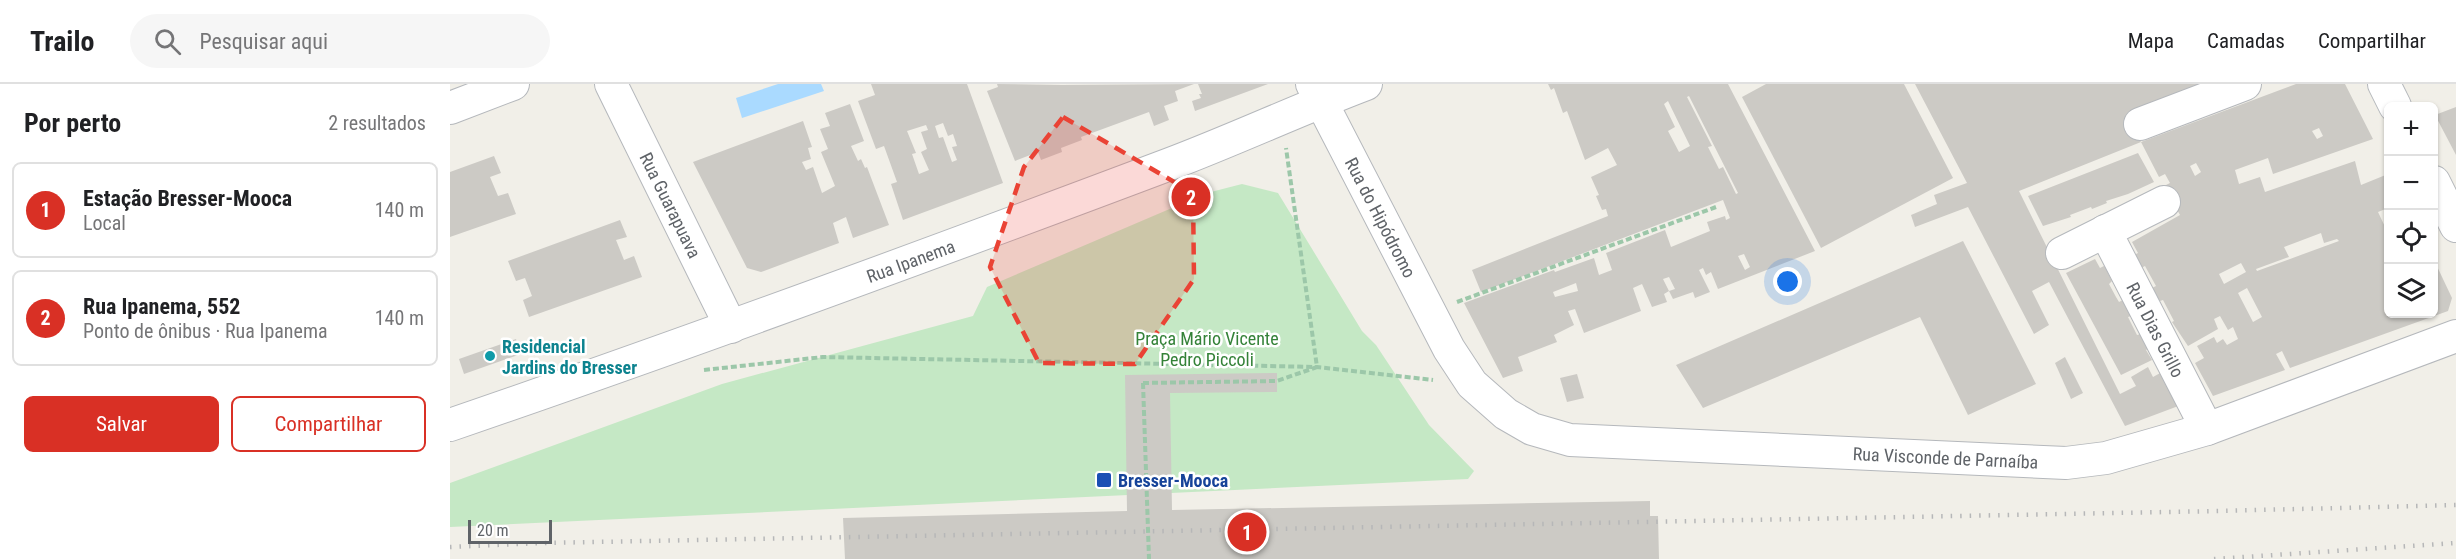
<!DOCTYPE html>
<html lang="pt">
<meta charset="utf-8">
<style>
:root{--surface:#fff;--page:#f6f6f6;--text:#202124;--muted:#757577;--line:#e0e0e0;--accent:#d93025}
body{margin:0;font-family:"Roboto Condensed",sans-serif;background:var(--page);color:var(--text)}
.controls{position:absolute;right:18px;top:18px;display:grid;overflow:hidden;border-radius:9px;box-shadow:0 2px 4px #0004}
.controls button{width:54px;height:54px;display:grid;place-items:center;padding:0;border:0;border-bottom:2px solid var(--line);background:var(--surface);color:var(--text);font:30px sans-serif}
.scale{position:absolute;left:18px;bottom:15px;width:84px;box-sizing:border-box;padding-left:6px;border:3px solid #5f6368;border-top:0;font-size:16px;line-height:21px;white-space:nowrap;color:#5f6368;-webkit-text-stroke:4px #fff;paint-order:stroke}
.you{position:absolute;left:1338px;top:198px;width:21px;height:21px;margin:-15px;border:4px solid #fff;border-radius:50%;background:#1a73e8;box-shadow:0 0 0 9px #1a73e833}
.badge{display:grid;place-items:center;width:39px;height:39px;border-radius:50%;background:var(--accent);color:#fff;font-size:20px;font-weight:700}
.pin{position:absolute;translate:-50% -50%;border:3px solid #fff;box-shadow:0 2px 6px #0006}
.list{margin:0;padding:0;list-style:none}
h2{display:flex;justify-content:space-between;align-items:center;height:78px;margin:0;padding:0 24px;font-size:26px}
h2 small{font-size:20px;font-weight:400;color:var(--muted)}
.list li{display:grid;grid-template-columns:39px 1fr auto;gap:18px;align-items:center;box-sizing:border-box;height:96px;margin:0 12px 12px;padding:0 12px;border:2px solid var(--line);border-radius:9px}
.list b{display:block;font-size:22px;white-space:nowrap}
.list p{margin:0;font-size:20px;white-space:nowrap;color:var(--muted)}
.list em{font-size:20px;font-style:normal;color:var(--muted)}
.actions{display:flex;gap:12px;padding:18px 24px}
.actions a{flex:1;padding:14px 0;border:2px solid var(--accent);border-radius:9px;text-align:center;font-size:21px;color:var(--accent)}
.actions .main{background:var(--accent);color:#fff}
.icon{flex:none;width:33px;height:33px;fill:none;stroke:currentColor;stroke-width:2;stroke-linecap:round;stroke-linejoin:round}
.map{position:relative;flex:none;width:2006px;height:475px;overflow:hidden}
header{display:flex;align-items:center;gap:36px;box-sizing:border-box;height:84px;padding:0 30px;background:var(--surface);border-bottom:2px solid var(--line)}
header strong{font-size:28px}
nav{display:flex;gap:33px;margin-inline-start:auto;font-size:21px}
.search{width:420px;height:54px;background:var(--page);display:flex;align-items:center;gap:15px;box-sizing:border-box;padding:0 21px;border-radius:33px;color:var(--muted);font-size:22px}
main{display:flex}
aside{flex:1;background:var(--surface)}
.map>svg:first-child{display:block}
.green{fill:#c5e8c5}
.water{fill:#aadaff}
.building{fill:#cccac5;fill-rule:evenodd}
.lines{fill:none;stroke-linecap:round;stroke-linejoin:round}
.minor-casing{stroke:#b5b8bc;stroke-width:34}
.path{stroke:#9cc7a9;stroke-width:4;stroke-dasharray:6 3;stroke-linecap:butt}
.minor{stroke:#fff;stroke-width:32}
.rail{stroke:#b6b7b8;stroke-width:4.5;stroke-dasharray:1.5 8;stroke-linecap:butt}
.path-bridge{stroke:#9cc7a9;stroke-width:4;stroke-dasharray:6 3;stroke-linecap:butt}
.marked{fill:#ea4335;fill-opacity:0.2;stroke:#ea4335;stroke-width:4.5;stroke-dasharray:12 8;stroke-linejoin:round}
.culture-dot{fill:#0f9aa8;stroke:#fff;stroke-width:2}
.transit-dot{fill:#1a4fb4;stroke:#fff;stroke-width:2}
.labels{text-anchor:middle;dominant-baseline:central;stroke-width:5;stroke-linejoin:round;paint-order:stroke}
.street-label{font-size:18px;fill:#5f6368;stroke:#fff}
.park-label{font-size:18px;fill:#348238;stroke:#fff}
.culture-label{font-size:18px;font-weight:bold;fill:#0d838f;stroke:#fff;text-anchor:start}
.transit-label{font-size:18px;font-weight:bold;fill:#164399;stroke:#fff;text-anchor:start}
</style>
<header>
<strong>Trailo</strong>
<div class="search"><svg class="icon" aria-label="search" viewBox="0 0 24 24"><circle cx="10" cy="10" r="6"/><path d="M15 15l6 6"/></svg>Pesquisar aqui</div>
<nav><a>Mapa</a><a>Camadas</a><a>Compartilhar</a></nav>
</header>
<main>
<aside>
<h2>Por perto<small>2 resultados</small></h2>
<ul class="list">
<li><span class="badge">1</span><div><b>Estação Bresser-Mooca</b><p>Local</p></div><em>140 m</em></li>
<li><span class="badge">2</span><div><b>Rua Ipanema, 552</b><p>Ponto de ônibus · Rua Ipanema</p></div><em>140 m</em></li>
</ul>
<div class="actions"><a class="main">Salvar</a><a>Compartilhar</a></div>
</aside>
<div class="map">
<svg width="2006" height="475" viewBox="0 0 2006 475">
<rect width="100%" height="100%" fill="#f1efe8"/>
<polygon class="green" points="792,100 828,109 912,247 926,261 979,341 1024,387 1018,395 0,443 0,399 272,300 523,232 537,203 757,109"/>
<polygon class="water" points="328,0 371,0 374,7 292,34 286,14"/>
<g class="building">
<path d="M421 0H517L553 99 453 136 441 100 447 98 434 62 426 65 408 17 425 11ZM493 39 498 52 503 50 507 62 502 63 507 76 502 78 493 53 489 54 485 42ZM476 41 478 46 471 48 477 65 471 68 479 86 469 90 462 70 466 69 457 47Z"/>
<polygon points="547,0 612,1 744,0 725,7 728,17 714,22 719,36 704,42 699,28 631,53 632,56 611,64 612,68 591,76 588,68 565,77 537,7 548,3"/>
<polygon points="748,0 818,0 745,27 742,17 751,14 749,10 752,10"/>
<path d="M1098 0H1278L1365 167 1268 205 1261 188 1256 191 1253 184 1249 186 1260 208 1245 214 1243 208 1223 215 1219 207 1225 205 1219 193 1213 195 1219 207 1214 210 1217 218 1202 223 1192 200 1183 204 1191 227 1134 249 1125 225 1118 227 1124 241 1104 251 1107 258 1068 273 1073 287 1053 294 1014 219 1104 186 1105 188 1144 174 1149 191 1162 186 1156 169 1215 146 1221 163 1260 147 1257 138 1275 132 1276 136 1280 134 1273 116 1031 208 1022 186 1158 132 1156 125 1152 126 1146 112 1149 111 1141 93 1167 81 1158 64 1135 76 1117 27 1113 29 1104 4 1101 6ZM1239 12 1288 109 1286 110 1273 83 1269 85 1258 63 1262 62 1237 13ZM1218 17 1240 62 1229 68 1218 47 1225 43 1214 20ZM1294 170 1300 183 1295 186 1288 172ZM1126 199 1128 207 1105 213 1103 208Z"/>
<polygon points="1316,0 1454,0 1503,94 1371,164 1292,13"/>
<polygon points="1465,0 1763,0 1677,33 1691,58 1569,107 1670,310 1686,302 1681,293 1698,283 1703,293 1712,288 1731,321 1675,342 1599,198 1582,207 1599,241 1584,250 1518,123 1465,143 1461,131 1487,120 1484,111 1517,99"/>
<path d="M1846 0H1895L1923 55 1823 90 1818 74 1785 86 1789 100 1810 93 1815 108 1905 77 1911 101 1938 90V124L1928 128 1938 149V230H1984V176L2002 214 1998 227 1840 284 1832 267 1826 270 1835 286 1763 312 1745 279 1754 274 1747 262 1764 253 1767 259 1773 255 1777 261 1788 255 1783 243 1778 246 1770 232 1764 235 1768 245 1738 262 1722 238 1724 237 1713 216 1710 217 1702 204 1706 202 1695 182 1691 184 1684 171 1688 169 1682 158 1730 131 1714 102 1720 99 1715 90 1709 93 1691 58ZM1869 44 1873 52 1867 55 1862 47ZM1746 79 1751 88 1745 92 1740 82ZM1871 149 1874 159 1887 155 1889 157 1807 187 1806 185 1839 173 1834 163ZM1791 179 1796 188 1774 200 1769 190ZM1797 204 1812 233 1803 238 1788 209Z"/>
<polygon points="400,20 414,57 401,62 408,77 411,75 415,84 417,83 439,141 403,154 396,133 383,139 389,159 311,188 297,184 243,78 353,37 362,63 358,64 361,75 352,78 356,86 363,83 372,109 385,102 371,68 378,65 370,45 380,42 375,29"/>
<polygon points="2006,23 2006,71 1985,31"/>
<polygon points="1688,69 1704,98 1678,110 1656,117 1657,119 1642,125 1641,123 1620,131 1621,133 1593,142 1578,112"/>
<polygon points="44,72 51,89 40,93 48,112 58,109 66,130 0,153 0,88"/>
<polygon points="170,136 177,153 166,156 174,176 184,172 192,193 79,233 73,216 82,212 75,194 66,197 58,177"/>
<polygon points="1513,157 1586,300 1518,331 1470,233 1253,324 1226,281"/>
<polygon points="1645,175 1650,184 1654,182 1656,185 1662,197 1659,200 1666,213 1669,218 1673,216 1681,232 1678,233 1687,251 1691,250 1699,264 1696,266 1702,276 1671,291 1616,189"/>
<polygon points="66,255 71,270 14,290 9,275"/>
<polygon points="1615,273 1633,309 1621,315 1605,279"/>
<polygon points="827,289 827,308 720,309 722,426 1200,417 1200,432 1208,432 1209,475 395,475 393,434 677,427 675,291"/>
<polygon points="1127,290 1134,314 1117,318 1110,294"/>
</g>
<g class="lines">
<defs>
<g id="minor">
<path id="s1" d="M161 0 281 243"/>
<path id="s2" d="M862 0 999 265 1022 300 1056 330 1082 345 1120 356 1616 379 1656 374 1757 345 2006 252"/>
<polyline points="1934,0 1945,22"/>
<polyline points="0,24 63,0"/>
<polyline points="1690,40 1795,0"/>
<polyline points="1984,98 2006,142"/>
<path id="s3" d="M1655 147 1757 345"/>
<polyline points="1612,169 1714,118"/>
<path id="s4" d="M0 341C242 258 481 170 720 80 786 55 850 25 916 0"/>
</g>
</defs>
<use href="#minor" class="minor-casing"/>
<g class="path">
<polyline points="1007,218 1266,123"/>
<polyline points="254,286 373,273 867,283 983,296"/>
<polyline points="693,299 827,297 867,283 836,64"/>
</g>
<use href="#minor" class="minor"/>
<g class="rail">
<polyline points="0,463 91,459 1769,427 2006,421"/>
<polyline points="1764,475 2006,459"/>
</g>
<polyline class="path-bridge" points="693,299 699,475"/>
</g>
<path class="marked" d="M613 33 743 109 744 195 685 280 589 279 540 183 574 83Z"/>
<circle class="culture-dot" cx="40" cy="272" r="6"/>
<rect class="transit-dot" x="646" y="388" width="16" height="16" rx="3"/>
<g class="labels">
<g class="street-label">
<text stroke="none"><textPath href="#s1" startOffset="135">Rua Guarapuava</textPath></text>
<text stroke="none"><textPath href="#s2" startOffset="150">Rua do Hipódromo</textPath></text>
<text stroke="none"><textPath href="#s4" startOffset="489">Rua Ipanema</textPath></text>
<text stroke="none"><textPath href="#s3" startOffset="111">Rua Dias Grillo</textPath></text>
<text stroke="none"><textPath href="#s2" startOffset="831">Rua Visconde de Parnaíba</textPath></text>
</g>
<g class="park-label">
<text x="757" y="254">Praça Mário Vicente<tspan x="757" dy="21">Pedro Piccoli</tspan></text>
</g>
<g class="culture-label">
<text x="52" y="262">Residencial<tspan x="52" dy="21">Jardins do Bresser</tspan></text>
</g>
<g class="transit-label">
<text x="668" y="396">Bresser-Mooca</text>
</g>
</g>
</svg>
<div class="controls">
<button>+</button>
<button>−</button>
<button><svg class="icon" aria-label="locate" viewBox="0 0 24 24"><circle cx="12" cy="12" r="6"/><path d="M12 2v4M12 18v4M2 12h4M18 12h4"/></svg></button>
<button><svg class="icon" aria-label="layers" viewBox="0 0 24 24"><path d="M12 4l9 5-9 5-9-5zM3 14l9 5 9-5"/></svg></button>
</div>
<div class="scale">20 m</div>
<div class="you"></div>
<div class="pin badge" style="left:797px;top:448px">1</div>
<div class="pin badge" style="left:741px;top:113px">2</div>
</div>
</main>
